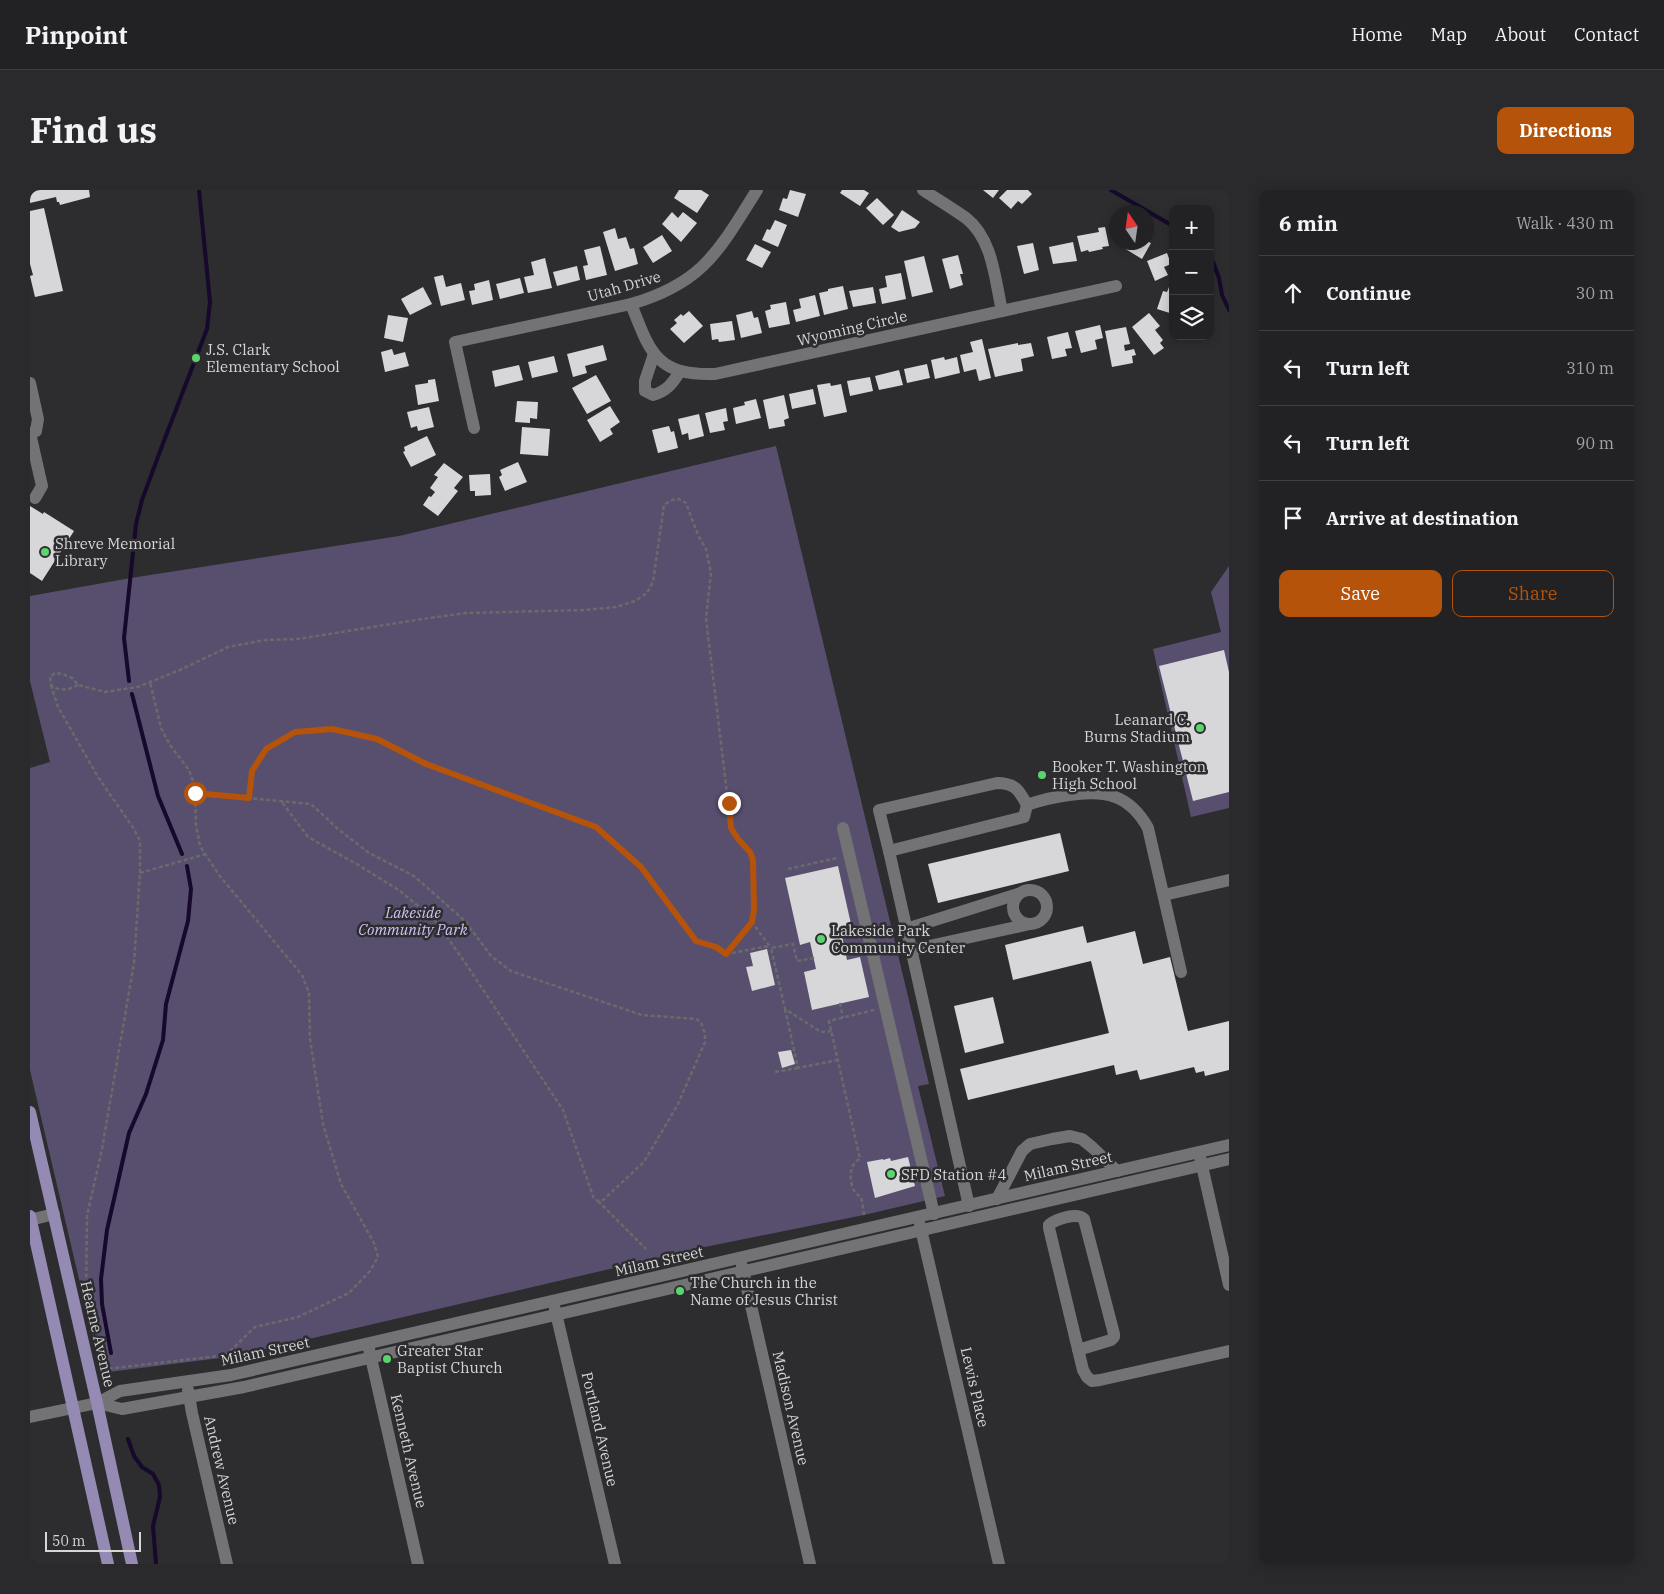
<!DOCTYPE html>
<meta charset="utf-8">
<style>
:root{--surface:#222123;--page:#2a292b;--text:#f1f3f6;--muted:#a2a3a6;--line:#3f3e41;--accent:#b45309}
body{margin:0;font-family:"IBM Plex Serif",serif;background:var(--page);color:var(--text)}
.controls{position:absolute;right:15px;top:15px;display:grid;overflow:hidden;border-radius:10px;box-shadow:0 2px 12px #0003}
.controls button{width:45px;height:45px;display:grid;place-items:center;padding:0;border:0;border-bottom:1px solid var(--line);background:var(--surface);color:var(--text);font:25px sans-serif}
.compass{position:absolute;left:1079px;top:15px;width:45px;height:45px;border-radius:50%;background:var(--surface);box-shadow:0 2px 12px #0003;rotate:347deg}
.scale{position:absolute;left:15px;bottom:12px;width:96px;box-sizing:border-box;padding-left:5px;border:2px solid #d5d5d6;border-top:0;font-size:14px;line-height:18px;white-space:nowrap;color:#d5d5d6;-webkit-text-stroke:4px #2d2c2f;paint-order:stroke}
.stop{position:absolute;width:15px;height:15px;margin:-11px;border:4px solid #b45309;border-radius:50%;background:#fff}
.stop.end{background:#b45309;border-color:#fff;box-shadow:0 1px 5px #0008}
.list{margin:0;padding:0;list-style:none}
h2{display:flex;justify-content:space-between;align-items:center;height:65px;margin:0;padding:0 20px;font-size:21px}
h2 small{font-size:16px;font-weight:400;color:var(--muted)}
.list li{display:grid;grid-template-columns:32px 1fr auto;gap:15px;align-items:center;box-sizing:border-box;height:75px;padding:0 20px;border-top:1px solid var(--line)}
.list b{display:block;font-size:19px;white-space:nowrap}
.list em{font-size:16px;font-style:normal;color:var(--muted)}
.actions{display:flex;gap:10px;padding:15px 20px}
.actions a{flex:1;padding:11px 0;border:1px solid var(--accent);border-radius:10px;text-align:center;font-size:18px;color:var(--accent)}
.actions .main{background:var(--accent);color:#fff}
.icon{flex:none;width:28px;height:28px;fill:none;stroke:currentColor;stroke-width:2;stroke-linecap:round;stroke-linejoin:round}
.map{position:relative;flex:none;width:1199px;height:1374px;overflow:hidden;border-radius:10px}
header{display:flex;align-items:center;gap:30px;box-sizing:border-box;height:70px;padding:0 25px;background:var(--surface);border-bottom:1px solid var(--line)}
header strong{font-size:24px}
nav{display:flex;gap:28px;margin-inline-start:auto;font-size:18px}
.intro{display:flex;align-items:center;justify-content:space-between;box-sizing:border-box;height:120px;padding:0 30px}
h1{margin:0;font-size:35px}
.button{padding:12px 22px;border-radius:10px;background:var(--accent);color:#fff;font-size:18px;font-weight:700}
main{display:flex;gap:30px;padding:0 30px}
aside{flex:1;background:var(--surface);border-radius:10px;box-shadow:0 2px 12px #0003}
.map>svg:first-child{display:block}
.green{fill:#584f6e}
.lines{fill:none;stroke-linecap:round;stroke-linejoin:round}
.stream{stroke:#16092b;stroke-width:4}
.building{fill:#d7d6d9}
.path{stroke:#6a6a6c;stroke-width:2.5;stroke-dasharray:4 2.5;stroke-linecap:butt}
.minor{stroke:#737275;stroke-width:12}
.major{stroke:#958ab3;stroke-width:12}
.route{stroke:#b45309;stroke-width:6}
.poi-dot{fill:#5ad56e;stroke:#2d2c2f;stroke-width:2}
.labels{text-anchor:middle;dominant-baseline:central;stroke-width:5;stroke-linejoin:round;paint-order:stroke}
.street-label{font-size:15px;fill:#d5d5d6;stroke:#2d2c2f}
.poi-label{font-size:15px;fill:#d5d5d6;stroke:#2d2c2f;text-anchor:start}
.park-label{font-size:15px;font-style:italic;fill:#d0c2f9;stroke:#2d2c2f}
</style>
<header>
<strong>Pinpoint</strong>
<nav><a>Home</a><a>Map</a><a>About</a><a>Contact</a></nav>
</header>
<div class="intro"><h1>Find us</h1><a class="button">Directions</a></div>
<main>
<div class="map">
<svg width="1199" height="1374" viewBox="0 0 1199 1374">
<rect width="100%" height="100%" fill="#2d2c2f"/>
<g class="green">
<polygon points="746,256 899,894 888,896 915,1006 834,1025 670,1058 206,1166 71,1183 0,880 0,578 20,572 0,491 0,406 101,388 369,346"/>
<polygon points="1199,376 1199,618 1161,627 1123,459 1191,442 1181,402"/>
</g>
<g class="lines">
<g class="stream">
<polyline points="1081,0 1143,36"/>
<polyline points="1180,64 1189,88 1192,105 1199,120"/>
<polyline points="99,491 94,448 106,334 112,310 132,256 177,139 180,112 169,0"/>
<polyline points="102,504 128,606 152,664"/>
<polyline points="81,1163 72,1114 71,1089 77,1040 99,943 116,904 133,850 136,814 158,731 161,699 157,676"/>
<polyline points="98,1249 104,1266 112,1277 123,1284 129,1295 130,1307 123,1336 126,1374"/>
</g>
</g>
<g class="building">
<polygon points="0,0 59,0 60,7 30,15 29,12 27,12 26,7 0,13"/>
<polygon points="649,0 671,0 679,5 667,23 644,8"/>
<polygon points="760,0 776,4 768,27 749,20 753,8 757,9"/>
<polygon points="812,0 834,0 839,3 830,16 810,3"/>
<polygon points="953,0 969,0 963,8"/>
<polygon points="977,0 998,0 1002,4 992,14 988,11 981,19 969,8"/>
<polygon points="847,8 864,25 853,35 836,18"/>
<polygon points="14,18 33,101 5,107 0,86 3,85 0,74 0,21"/>
<polygon points="872,20 890,32 885,38 869,42 861,37"/>
<polygon points="642,22 648,28 653,22 667,33 651,52 632,34"/>
<polygon points="745,30 757,35 748,57 732,50 737,39 740,40"/>
<polygon points="1075,37 1079,56 1072,57 1073,59 1059,62 1058,60 1051,62 1047,46 1069,42 1068,38"/>
<polygon points="585,38 588,49 596,47 600,59 604,58 608,74 585,81 573,42"/>
<polygon points="632,45 642,61 623,73 613,57"/>
<polygon points="1116,51 1121,53 1112,69 1089,55 1090,52 1116,52"/>
<polygon points="1043,52 1047,71 1023,74 1019,57"/>
<polygon points="1003,53 1009,80 994,84 987,56"/>
<polygon points="725,54 741,62 732,78 716,70"/>
<polygon points="570,56 577,85 556,90 553,76 558,75 554,60"/>
<polygon points="1137,63 1141,74 1134,77 1138,85 1125,91 1117,71"/>
<polygon points="928,65 933,84 930,84 933,95 920,99 912,69"/>
<polygon points="894,66 903,102 882,107 874,71"/>
<polygon points="515,68 522,98 498,103 494,87 504,85 501,72"/>
<polygon points="547,76 550,90 527,96 523,82"/>
<polygon points="871,83 876,109 852,114 849,99 857,97 855,86"/>
<polygon points="413,85 416,97 431,93 435,110 411,116 404,87"/>
<polygon points="490,88 494,103 470,109 466,94"/>
<polygon points="459,90 463,110 442,115 439,101 445,100 444,94"/>
<polygon points="813,96 818,119 794,125 789,103 798,101 798,99"/>
<polygon points="393,97 402,114 380,125 371,109"/>
<polygon points="843,97 846,113 823,117 819,101"/>
<polygon points="1139,97 1143,98 1143,124 1127,119 1133,101 1137,102"/>
<polygon points="785,105 790,126 766,132 763,120 771,118 769,109"/>
<polygon points="756,112 760,134 739,138 735,121 741,119 740,115"/>
<polygon points="659,121 673,136 654,153 640,139 647,133 644,130 651,124 653,126"/>
<polygon points="722,121 724,128 728,127 732,143 711,148 706,125"/>
<polygon points="1119,123 1130,136 1125,140 1133,150 1130,153 1134,158 1124,165 1102,137"/>
<polygon points="358,125 378,128 373,152 354,148"/>
<polygon points="702,131 705,150 689,152 688,149 682,150 680,134"/>
<polygon points="1070,135 1073,148 1065,150 1067,159 1051,163 1045,141"/>
<polygon points="1096,137 1100,154 1094,155 1095,161 1104,159 1106,165 1102,166 1103,173 1082,177 1075,141"/>
<polygon points="1038,142 1042,158 1035,159 1037,166 1022,169 1017,147"/>
<polygon points="952,149 961,188 949,191 946,179 934,182 930,165 943,162 940,152"/>
<polygon points="988,153 988,155 1001,153 1004,166 991,169 993,181 965,187 958,159"/>
<polygon points="573,155 577,170 555,176 557,183 543,187 537,164"/>
<polygon points="362,159 364,165 375,162 379,176 355,182 351,162"/>
<polygon points="524,166 528,182 502,188 498,172"/>
<polygon points="914,167 915,170 927,167 930,183 905,189 901,170"/>
<polygon points="897,174 900,188 877,193 874,179"/>
<polygon points="489,175 493,190 465,197 462,181"/>
<polygon points="869,180 873,195 849,200 845,186"/>
<polygon points="566,185 581,211 557,224 542,198"/>
<polygon points="840,187 843,201 820,206 817,191"/>
<polygon points="405,189 409,211 388,215 385,195 398,193 398,190"/>
<polygon points="800,193 801,196 811,194 817,222 794,227 787,195"/>
<polygon points="783,199 786,214 762,219 759,204"/>
<polygon points="754,205 759,228 754,230 755,236 739,239 733,210"/>
<polygon points="726,209 731,228 706,234 703,218 715,215 714,212"/>
<polygon points="487,211 508,212 507,229 500,228 500,233 485,232"/>
<polygon points="580,216 590,232 580,239 583,244 570,252 557,230"/>
<polygon points="399,217 404,237 388,241 387,236 381,238 377,222"/>
<polygon points="696,218 698,231 693,232 695,240 680,243 675,223"/>
<polygon points="669,224 674,246 659,250 658,243 652,245 648,229"/>
<polygon points="639,236 641,242 644,241 648,258 628,263 622,240"/>
<polygon points="492,237 520,239 518,266 490,264"/>
<polygon points="397,246 406,265 381,277 373,262 375,261 374,257"/>
<polygon points="488,272 497,292 475,301 469,287 472,285 470,280"/>
<polygon points="414,273 433,287 424,298 428,301 408,326 393,315 399,306 401,307 405,302 400,298 408,287 404,285"/>
<polygon points="460,284 461,305 445,306 445,301 440,301 439,285"/>
<polygon points="0,316 13,324 14,322 44,341 12,391 0,383"/>
<polygon points="1194,460 1199,482 1199,602 1163,611 1129,476"/>
<polygon points="1030,643 1039,681 908,713 898,674"/>
<polygon points="808,676 823,743 812,746 817,770 830,767 839,807 782,820 774,782 786,779 780,752 770,755 755,688"/>
<polygon points="1053,736 1057,753 1105,741 1113,774 1140,767 1158,841 1199,831 1199,880 1175,886 1174,881 1166,883 1164,877 1110,890 1107,880 1086,885 1084,875 938,910 930,879 1079,843 1061,771 983,790 975,755"/>
<polygon points="737,759 745,795 722,801 716,777 723,776 720,763"/>
<polygon points="963,807 974,853 935,863 924,816"/>
<polygon points="761,860 765,874 752,878 748,862"/>
<polygon points="878,967 885,996 845,1008 837,972 853,969 853,970 860,968 861,971"/>
</g>
<g class="lines">
<g class="path">
<polyline points="21,495 28,517 68,587 104,639 110,651 110,683 104,773 72,959 57,1026 56,1104"/>
<path d="M48 495C39 500 29 502 21 495L20 487 25 483 33 484 42 488 48 495 75 502 108 497 150 480 198 457 235 450 268 449 392 429 436 423 555 420 586 417 605 411 617 403 623 392 634 315 642 310 649 309 656 313 668 345 676 359 681 383 676 428 701 637 708 649 720 662 723 670 724 720 722 732 741 758"/>
<polyline points="165,603 281,614 308,639 339,663 384,686 435,731 461,766 481,781 612,825 666,829 671,832 675,844 675,852 648,914 614,972 573,1010 568,1011 564,1009 533,920 434,771 405,730 370,701 330,676 278,647 251,611"/>
<polyline points="219,608 222,581 236,559 265,542 302,539 347,549 396,574 566,637 611,677 666,751 686,757 696,764 739,756"/>
<polyline points="758,679 807,668"/>
<polyline points="110,683 176,664"/>
<polyline points="815,760 828,757"/>
<polyline points="697,763 722,732"/>
<polyline points="784,768 767,771 763,754 741,758 755,819 791,842 802,841"/>
<polyline points="810,813 813,828"/>
<polyline points="755,819 768,878 808,870"/>
<polyline points="745,882 768,878"/>
<polyline points="568,1011 616,1059"/>
<path d="M834 1025C833 1020 833 1013 831 1008 829 1005 827 1005 825 1002 819 993 818 974 830 969L799 831 844 820"/>
<polyline points="70,1163 73,1174 77,1179 196,1165 225,1137 268,1127 319,1103 340,1081 348,1067 344,1053 311,994 293,934 280,849 279,803 272,785 189,685 170,656 166,635 165,597 159,580 140,555 131,538 120,492"/>
</g>
<g class="minor">
<path d="M893 0C907 9 922 18 936 28 963 49 965 90 972 121"/>
<path d="M601 114C620 162 626 186 685 184L1086 96"/>
<path d="M624 164 615 191V201L623 205C637 201 643 193 650 181"/>
<polyline points="0,193 8,229 6,241 0,243"/>
<path d="M444 238 425 152 601 114C674 93 689 60 727 0"/>
<polyline points="0,243 12,296 5,308"/>
<polyline points="813,638 904,1024"/>
<path d="M859 661 849 620 967 593C985 593 989 600 997 615"/>
<circle cx="1000" cy="717" r="17"/>
<polyline points="1134,705 1199,690"/>
<polyline points="876,739 988,704"/>
<polyline points="881,760 1000,734"/>
<polyline points="1170,967 1199,1095"/>
<polyline points="967,1009 992,961 1000,954 1022,949 1040,946 1052,949 1063,958 1087,981"/>
<path d="M939 1016 859 661 994 627 997 615C1011 610 1024 607 1039 605 1075 600 1099 604 1118 638L1151 782"/>
<polyline points="0,1030 24,1024"/>
<polyline points="890,1035 969,1374"/>
<polyline points="712,1076 780,1374"/>
<polyline points="525,1119 585,1374"/>
<polyline points="339,1159 388,1374"/>
<path d="M1048 1160 1081 1150 1084 1147V1144L1054 1029C1047 1022 1026 1029 1019 1035V1038L1053 1180 1057 1187 1062 1191 1070 1190 1199 1161"/>
<polyline points="158,1200 162,1223 197,1374"/>
<polyline points="67,1213 92,1219 214,1197 1199,969"/>
<polyline points="0,1227 67,1213 90,1201 201,1185 1199,955"/>
</g>
<g class="major">
<polyline points="0,922 67,1213 102,1374"/>
<polyline points="0,1026 78,1374"/>
</g>
</g>
<g class="lines">
<polyline class="route" points="165,603 219,608 222,581 236,559 265,542 302,539 347,549 396,574 566,637 611,677 666,751 686,757 696,764 722,732 724,720 723,670 720,662 708,649 701,638 699,613"/>
</g>
<g class="poi-dot">
<circle cx="166" cy="168" r="5"/>
<circle cx="15" cy="362" r="5"/>
<circle cx="1170" cy="538" r="5"/>
<circle cx="1012" cy="585" r="5"/>
<circle cx="791" cy="749" r="5"/>
<circle cx="861" cy="984" r="5"/>
<circle cx="650" cy="1101" r="5"/>
<circle cx="357" cy="1169" r="5"/>
</g>
<g class="labels">
<g class="street-label">
<text transform="translate(594 96) rotate(-16)">Utah Drive</text>
<text transform="translate(822 138) rotate(-13)">Wyoming Circle</text>
<text transform="translate(1038 976) rotate(-13)">Milam Street</text>
<text transform="translate(629 1071) rotate(-13)">Milam Street</text>
<text transform="translate(68 1144) rotate(77)">Hearne Avenue</text>
<text transform="translate(235 1161) rotate(-12)">Milam Street</text>
<text transform="translate(945 1197) rotate(77)">Lewis Place</text>
<text transform="translate(761 1218) rotate(77)">Madison Avenue</text>
<text transform="translate(570 1239) rotate(77)">Portland Avenue</text>
<text transform="translate(379 1261) rotate(77)">Kenneth Avenue</text>
<text transform="translate(192 1280) rotate(77)">Andrew Avenue</text>
</g>
<g class="poi-label">
<text x="176" y="159">J.S. Clark<tspan x="176" dy="17">Elementary School</tspan></text>
<text x="25" y="353">Shreve Memorial<tspan x="25" dy="17">Library</tspan></text>
<text x="1160" y="529" text-anchor="end">Leanard C.<tspan x="1160" dy="17">Burns Stadium</tspan></text>
<text x="1022" y="576">Booker T. Washington<tspan x="1022" dy="17">High School</tspan></text>
<text x="801" y="740">Lakeside Park<tspan x="801" dy="17">Community Center</tspan></text>
<text x="871" y="984">SFD Station #4</text>
<text x="660" y="1092">The Church in the<tspan x="660" dy="17">Name of Jesus Christ</tspan></text>
<text x="367" y="1160">Greater Star<tspan x="367" dy="17">Baptist Church</tspan></text>
</g>
<g class="park-label">
<text x="383" y="722">Lakeside<tspan x="383" dy="17">Community Park</tspan></text>
</g>
</g>
</svg>
<div class="controls">
<button>+</button>
<button>−</button>
<button><svg class="icon" aria-label="layers" viewBox="0 0 24 24"><path d="M12 4l9 5-9 5-9-5zM3 14l9 5 9-5"/></svg></button>
</div>
<svg class="compass" viewBox="-18 -18 36 36"><path d="M0-13l5 13h-10z" fill="#e53935"/><path d="M0 13l5-13h-10z" fill="#a2a3a6"/></svg>
<div class="scale">50 m</div>
<div class="stop" style="left:165px;top:603px"></div>
<div class="stop end" style="left:699px;top:613px"></div>
</div>
<aside>
<h2>6 min<small>Walk · 430 m</small></h2>
<ul class="list">
<li><svg class="icon" aria-label="ahead" viewBox="0 0 24 24"><path d="M12 20V5M6 11l6-6 6 6"/></svg><div><b>Continue</b></div><em>30 m</em></li>
<li><svg class="icon" aria-label="left" viewBox="0 0 24 24"><path d="M17 20v-9H6M10 6l-5 5 5 5"/></svg><div><b>Turn left</b></div><em>310 m</em></li>
<li><svg class="icon" aria-label="left" viewBox="0 0 24 24"><path d="M17 20v-9H6M10 6l-5 5 5 5"/></svg><div><b>Turn left</b></div><em>90 m</em></li>
<li><svg class="icon" aria-label="arrive" viewBox="0 0 24 24"><path d="M6 21V4h12l-3 4 3 4H6"/></svg><div><b>Arrive at destination</b></div></li>
</ul>
<div class="actions"><a class="main">Save</a><a>Share</a></div>
</aside>
</main>
